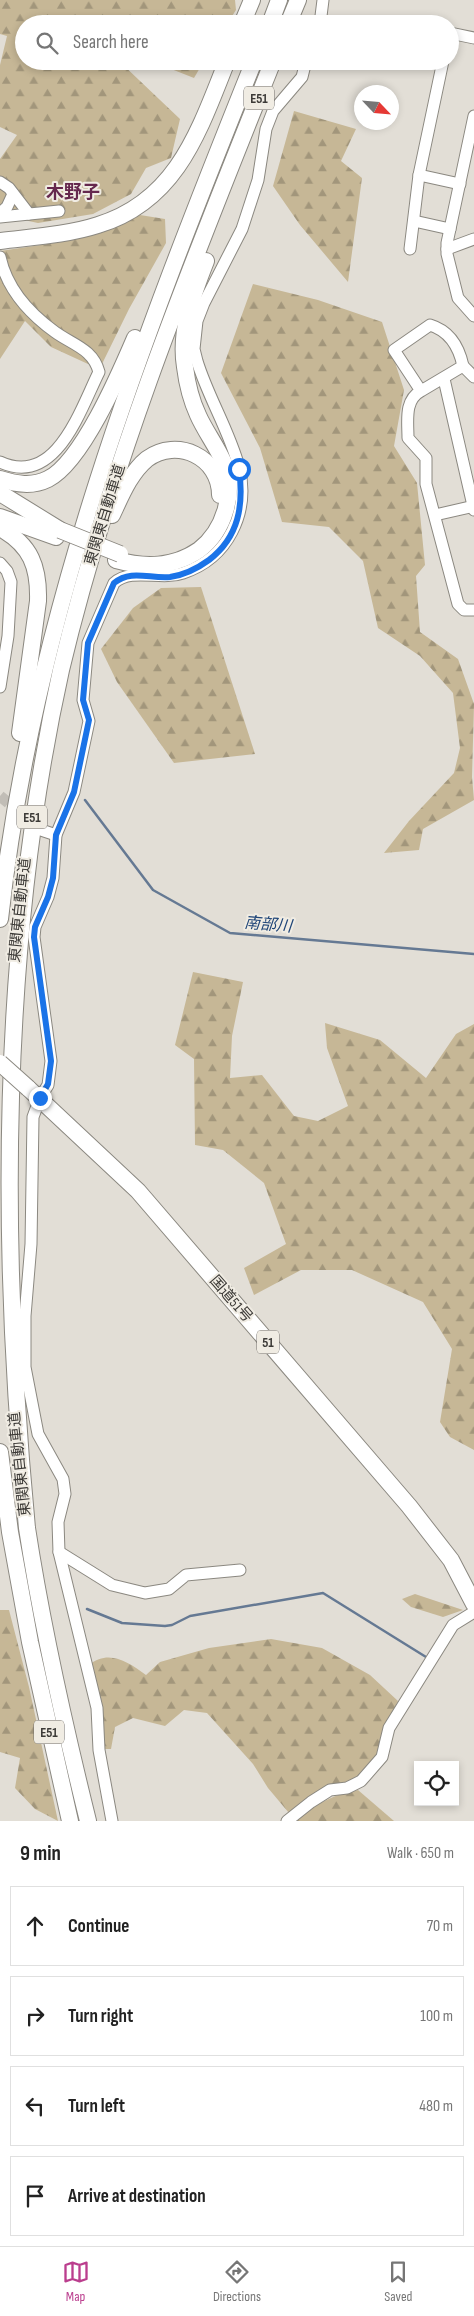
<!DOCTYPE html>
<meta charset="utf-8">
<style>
:root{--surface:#fff;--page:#f6f6f6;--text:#222;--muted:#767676;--line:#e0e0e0;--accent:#bb3e8e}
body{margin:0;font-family:"Sofia Sans Condensed","Noto Sans JP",sans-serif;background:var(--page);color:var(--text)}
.controls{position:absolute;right:15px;bottom:15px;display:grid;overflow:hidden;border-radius:0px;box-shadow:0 2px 8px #0003}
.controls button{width:45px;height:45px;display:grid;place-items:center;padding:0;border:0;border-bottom:1px solid var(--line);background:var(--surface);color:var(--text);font:25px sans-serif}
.compass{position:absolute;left:354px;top:85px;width:45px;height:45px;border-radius:50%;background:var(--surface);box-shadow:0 2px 8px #0003;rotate:116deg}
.stop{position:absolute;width:15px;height:15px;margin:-11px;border:4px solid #1a73e8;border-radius:50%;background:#fff}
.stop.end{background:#1a73e8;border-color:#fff;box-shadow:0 1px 5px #0008}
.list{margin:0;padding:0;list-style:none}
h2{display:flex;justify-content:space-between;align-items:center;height:65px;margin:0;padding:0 20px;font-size:21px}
h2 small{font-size:16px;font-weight:400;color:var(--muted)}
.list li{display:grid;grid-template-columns:32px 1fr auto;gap:15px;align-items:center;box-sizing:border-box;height:80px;margin:0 10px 10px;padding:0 10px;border:1px solid var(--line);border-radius:0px}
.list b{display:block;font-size:19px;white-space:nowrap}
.list em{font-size:16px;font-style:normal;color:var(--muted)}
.icon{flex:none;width:28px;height:28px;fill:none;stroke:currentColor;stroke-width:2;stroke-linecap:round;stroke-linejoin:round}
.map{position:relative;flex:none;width:474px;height:1821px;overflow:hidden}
.search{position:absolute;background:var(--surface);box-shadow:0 2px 8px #0003;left:15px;right:15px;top:15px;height:55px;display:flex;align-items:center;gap:12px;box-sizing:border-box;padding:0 18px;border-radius:28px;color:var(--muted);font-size:19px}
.sheet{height:425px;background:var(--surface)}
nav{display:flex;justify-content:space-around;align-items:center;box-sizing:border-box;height:70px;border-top:1px solid var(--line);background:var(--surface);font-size:14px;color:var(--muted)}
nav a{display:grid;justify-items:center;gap:2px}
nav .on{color:var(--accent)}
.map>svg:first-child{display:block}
.forest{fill:url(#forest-firs)}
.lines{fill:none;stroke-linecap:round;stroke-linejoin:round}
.stream{stroke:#657993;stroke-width:2.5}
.minor-tunnel{stroke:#c1bdb6;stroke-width:11;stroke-dasharray:11 5.5;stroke-linecap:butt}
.minor-casing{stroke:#8b8880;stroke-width:13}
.highway-casing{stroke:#8b8880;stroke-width:18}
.minor{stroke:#fff;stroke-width:11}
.highway{stroke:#fff;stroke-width:16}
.highway-bridge-casing{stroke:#8b8880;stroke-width:18;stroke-linecap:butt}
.highway-bridge{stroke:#fff;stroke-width:16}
.route{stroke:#1a73e8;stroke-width:6}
.labels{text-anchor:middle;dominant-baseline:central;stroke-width:4;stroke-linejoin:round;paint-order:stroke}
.shield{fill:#f0ece3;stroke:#726f6b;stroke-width:1}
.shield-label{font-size:14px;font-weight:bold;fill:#3c3a37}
.street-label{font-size:15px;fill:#3c3a37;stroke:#f0ece3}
.water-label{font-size:16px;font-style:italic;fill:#1f4578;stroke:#f0ece3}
.quarter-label{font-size:18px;font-weight:bold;fill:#65284e;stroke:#f0ece3}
</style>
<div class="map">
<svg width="474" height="1821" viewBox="0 0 474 1821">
<defs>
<pattern id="forest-firs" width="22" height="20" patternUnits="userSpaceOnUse" patternTransform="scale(1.25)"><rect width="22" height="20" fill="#c6b796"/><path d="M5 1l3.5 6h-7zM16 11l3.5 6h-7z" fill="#a2967b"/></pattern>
</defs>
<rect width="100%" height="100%" fill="#e2ded6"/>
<g class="forest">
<polygon points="0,0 235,0 236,10 227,24 24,24 24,61 119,61 180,119 171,158 146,168 131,194 93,214 38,223 0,215 0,159 17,135 0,127 0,65 7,36 0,34"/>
<polygon points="157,61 204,61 194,78 161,65"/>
<polygon points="294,111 356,129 341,161 362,178 348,282 300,225 273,186"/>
<polygon points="140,215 165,219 166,243 129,309 102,364 88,364 51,347 25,321 0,359 0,251 61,242"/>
<polygon points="253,284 318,300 382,322 404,390 394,446 417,483 425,565 416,576 420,632 458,659 474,704 472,777 474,800 423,829 419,850 384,853 409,821 454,773 460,748 453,693 420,656 378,628 363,561 329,527 282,522 260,448 221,373"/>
<polygon points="201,587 255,754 174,763 117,682 101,649 133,608 161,588"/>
<polygon points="193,972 243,982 232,1036 230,1078 262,1075 294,1116 318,1121 348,1106 327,1048 325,1023 380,1040 426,1078 456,1034 474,1024 474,1450 450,1437 440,1422 452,1349 423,1302 352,1270 301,1270 254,1295 244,1268 286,1244 264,1183 223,1150 195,1145 194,1059 175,1045"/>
<polygon points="415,1594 463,1610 443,1617 411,1607 402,1599"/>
<polygon points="0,1610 9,1610 29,1687 58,1821 35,1809 15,1788 20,1758 0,1752"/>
<path d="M271 1639 322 1648 370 1675 398 1701 383 1732 378 1758 359 1778 329 1787 289 1813 268 1788 253 1764 207 1713 184 1710 165 1726 133 1718 115 1727 111 1749H102L89 1665C109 1649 128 1662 146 1675L160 1662 209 1648Z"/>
<path d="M358 1790 394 1821H298L297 1819C316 1804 334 1794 358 1790Z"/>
</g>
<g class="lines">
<g class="stream">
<polyline points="85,800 153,890 230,933 474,954"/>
<polyline points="87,1609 122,1623 165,1626 172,1625 190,1616 323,1593 426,1657"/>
</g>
<polyline class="minor-tunnel" points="0,796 37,827"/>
<defs>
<g id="minor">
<polyline points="320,24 323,0"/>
<polyline points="450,33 474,38"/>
<polyline points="474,116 447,243 447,254 458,298 474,316"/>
<polyline points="419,175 460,184"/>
<polyline points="0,182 9,188 29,214"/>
<polyline points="0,213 7,207 13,194"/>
<polyline points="0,217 59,211"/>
<polyline points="414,221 450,229"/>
<polyline points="410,249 419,175 443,61"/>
<polyline points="447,249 474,239"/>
<path d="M0 257C7 289 30 314 55 332 73 345 93 349 99 372 80 410 56 488 0 462"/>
<polyline points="463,366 474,377"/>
<polyline points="444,379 474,510"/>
<path d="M421 391 394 350 430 325C450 331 459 347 463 366L421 391C404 400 408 421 408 438L426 458V484L458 604 464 610H474"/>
<polyline points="435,515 474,506"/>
<polyline points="0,563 7,571 11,582 8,636 0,687"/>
<polyline points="41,830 56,835"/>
<polyline points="59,1552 112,1585 145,1593 169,1589 186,1575 240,1570"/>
<path d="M112 1821 99 1750 97 1708 59 1552 58 1522 65 1494 63 1479 38 1434 25 1367V1316L31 1244 33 1117 40 1098 48 1085 51 1061 34 937 35 927 48 897 53 878 56 835 74 792 89 721 83 700 88 643 114 583C132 567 160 581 183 573 228 558 250 513 239 467 229 430 208 397 197 361L194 349 197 321 204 303 242 229 258 180 266 129 273 111 302 77 306 61"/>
<polyline points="287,1821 311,1802 330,1790 347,1788 361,1781 382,1757 389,1728 453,1625 474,1612"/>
</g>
<g id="highway">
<polyline points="242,24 252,0"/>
<polyline points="270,24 279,0"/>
<polyline points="288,24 298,0"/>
<path d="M0 241C32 237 67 235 98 225 177 201 199 131 227 61"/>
<path d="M0 479C16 484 32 487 48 479 82 462 120 373 135 338"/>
<polyline points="0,493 60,530"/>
<path d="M112 515C121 496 130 473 147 459 177 437 220 457 220 495"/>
<polyline points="0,517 56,537"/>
<path d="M0 528C31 545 39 567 38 601L20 733"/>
<path d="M116 560C145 568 173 568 199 550 224 531 237 491 223 461 216 445 205 431 198 415 191 400 187 383 185 367 179 331 193 294 206 261"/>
<path d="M0 919C33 618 142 340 254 61"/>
<polyline points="28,1088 138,1191 409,1506 451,1560 474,1604"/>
<polyline points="0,1452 10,1532 30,1642 70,1821"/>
<path d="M88 1821C64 1724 42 1626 27 1528 0 1248 0 944 61 670 111 460 193 261 273 61"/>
</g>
</defs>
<use href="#minor" class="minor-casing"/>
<use href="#highway" class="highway-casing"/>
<use href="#minor" class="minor"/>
<use href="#highway" class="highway"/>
<defs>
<g id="highway-bridge">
<polyline points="60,530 120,554"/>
<polyline points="0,1063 28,1088"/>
</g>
</defs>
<use href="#highway-bridge" class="highway-bridge-casing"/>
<use href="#highway-bridge" class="highway-bridge"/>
</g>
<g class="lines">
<path class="route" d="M40 1098 48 1084 51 1061 34 937 35 927 48 897 53 878 56 835 74 792 89 720 83 700 88 643 114 583C131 569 150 579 170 577 184 575 198 568 209 560 239 537 244 505 239 469"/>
</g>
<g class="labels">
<g class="shield">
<rect x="244" y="86.5" width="30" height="23" rx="4"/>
<rect x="17" y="805.5" width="30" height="23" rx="4"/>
<rect x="257" y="1330.5" width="22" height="23" rx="4"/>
<rect x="34" y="1720.5" width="30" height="23" rx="4"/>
</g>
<g class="shield-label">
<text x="259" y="98">E51</text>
<text x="32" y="817">E51</text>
<text x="268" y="1342">51</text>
<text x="49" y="1732">E51</text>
</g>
<g class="street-label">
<text transform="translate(105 515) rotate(-73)">東関東自動車道</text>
<text transform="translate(20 910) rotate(-84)">東関東自動車道</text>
<text transform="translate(231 1299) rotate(49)">国道51号</text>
<text transform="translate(20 1464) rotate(-96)">東関東自動車道</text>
</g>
<g class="water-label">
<text transform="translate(268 925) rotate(5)">南部川</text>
</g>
<g class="quarter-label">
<text x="73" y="192">木野子</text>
</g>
</g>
</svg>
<div class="controls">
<button><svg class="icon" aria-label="locate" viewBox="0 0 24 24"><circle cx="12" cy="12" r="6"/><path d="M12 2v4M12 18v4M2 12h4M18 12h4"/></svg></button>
</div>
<svg class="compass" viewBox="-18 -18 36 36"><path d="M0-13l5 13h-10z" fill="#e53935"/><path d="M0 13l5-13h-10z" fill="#767676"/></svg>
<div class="stop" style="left:239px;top:469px"></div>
<div class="stop end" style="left:40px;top:1098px"></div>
<div class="search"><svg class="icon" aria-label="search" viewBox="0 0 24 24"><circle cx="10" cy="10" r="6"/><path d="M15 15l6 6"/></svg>Search here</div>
</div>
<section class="sheet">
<h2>9 min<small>Walk · 650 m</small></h2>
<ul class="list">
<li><svg class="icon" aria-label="ahead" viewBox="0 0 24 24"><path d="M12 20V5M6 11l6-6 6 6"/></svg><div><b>Continue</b></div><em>70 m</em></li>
<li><svg class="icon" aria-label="right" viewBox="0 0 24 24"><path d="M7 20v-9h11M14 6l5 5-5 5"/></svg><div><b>Turn right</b></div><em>100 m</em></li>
<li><svg class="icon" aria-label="left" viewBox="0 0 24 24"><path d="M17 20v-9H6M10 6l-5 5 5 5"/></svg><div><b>Turn left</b></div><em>480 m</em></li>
<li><svg class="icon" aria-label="arrive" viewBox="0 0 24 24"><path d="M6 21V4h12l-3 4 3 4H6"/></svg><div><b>Arrive at destination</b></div></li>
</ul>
</section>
<nav>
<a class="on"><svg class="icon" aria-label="map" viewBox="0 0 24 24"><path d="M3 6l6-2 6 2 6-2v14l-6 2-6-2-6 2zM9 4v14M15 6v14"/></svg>Map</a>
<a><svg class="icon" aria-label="directions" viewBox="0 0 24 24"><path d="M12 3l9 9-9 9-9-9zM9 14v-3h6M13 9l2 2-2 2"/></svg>Directions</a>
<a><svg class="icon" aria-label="saved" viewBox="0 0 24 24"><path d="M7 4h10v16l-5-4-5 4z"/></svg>Saved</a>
</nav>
